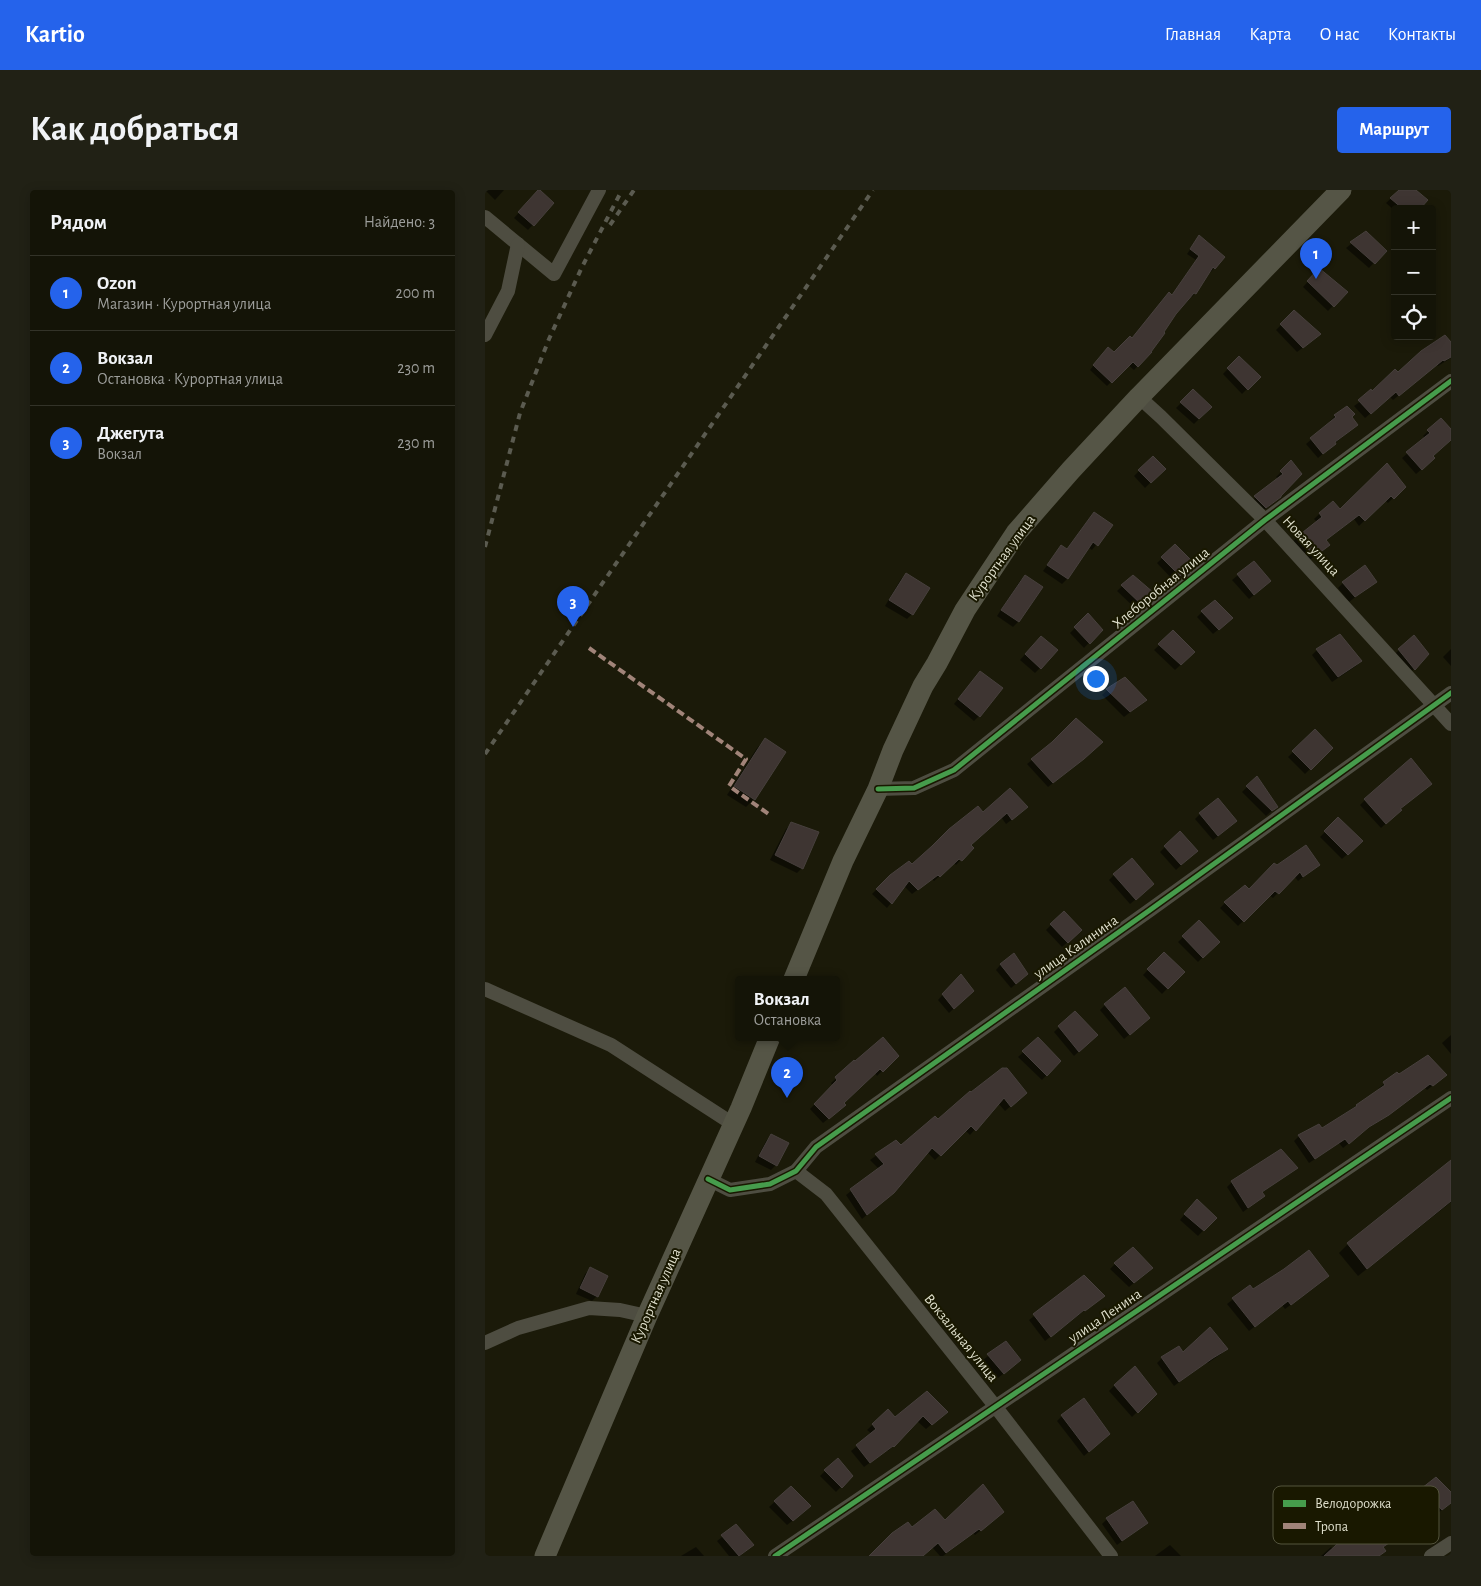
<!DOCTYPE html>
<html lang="ru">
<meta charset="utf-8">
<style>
:root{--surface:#141407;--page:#212115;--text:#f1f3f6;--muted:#9d9e9b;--line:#333328;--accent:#2563eb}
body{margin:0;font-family:"Alegreya Sans",sans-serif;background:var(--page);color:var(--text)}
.controls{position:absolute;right:15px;top:15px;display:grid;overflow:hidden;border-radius:5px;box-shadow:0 2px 12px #0003}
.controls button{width:45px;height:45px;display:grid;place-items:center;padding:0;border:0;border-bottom:1px solid var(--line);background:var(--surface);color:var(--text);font:25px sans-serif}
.you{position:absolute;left:610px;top:488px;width:18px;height:18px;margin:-12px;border:4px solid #fff;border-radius:50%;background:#1a73e8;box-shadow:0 0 0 8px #1a73e833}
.badge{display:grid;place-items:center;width:32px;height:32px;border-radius:50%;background:var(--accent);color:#fff;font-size:16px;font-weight:700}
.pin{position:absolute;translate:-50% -41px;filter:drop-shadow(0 1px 2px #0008)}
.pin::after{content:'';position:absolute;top:26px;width:18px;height:15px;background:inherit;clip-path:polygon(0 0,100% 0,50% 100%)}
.popup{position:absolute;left:250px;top:786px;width:105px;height:65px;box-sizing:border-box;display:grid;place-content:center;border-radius:5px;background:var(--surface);filter:drop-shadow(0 1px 4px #0005);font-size:16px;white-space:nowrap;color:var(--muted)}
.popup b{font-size:19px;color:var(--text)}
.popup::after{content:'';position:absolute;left:50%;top:100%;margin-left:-10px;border:10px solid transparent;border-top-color:var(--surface)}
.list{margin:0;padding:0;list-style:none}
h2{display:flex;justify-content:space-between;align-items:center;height:65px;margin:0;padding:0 20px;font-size:21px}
h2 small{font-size:16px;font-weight:400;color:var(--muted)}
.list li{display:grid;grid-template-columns:32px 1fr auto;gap:15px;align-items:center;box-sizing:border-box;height:75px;padding:0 20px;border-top:1px solid var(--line)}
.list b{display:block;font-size:19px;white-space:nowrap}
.list p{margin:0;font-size:16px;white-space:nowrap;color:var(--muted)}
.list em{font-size:16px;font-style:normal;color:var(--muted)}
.icon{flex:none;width:28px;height:28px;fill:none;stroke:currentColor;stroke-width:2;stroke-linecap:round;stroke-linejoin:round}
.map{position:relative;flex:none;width:966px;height:1366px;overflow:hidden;border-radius:5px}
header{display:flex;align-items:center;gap:30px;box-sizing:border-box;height:70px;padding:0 25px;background:var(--accent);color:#fff}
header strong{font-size:24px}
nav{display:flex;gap:28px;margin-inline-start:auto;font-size:18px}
.intro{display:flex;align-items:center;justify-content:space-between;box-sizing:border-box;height:120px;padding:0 30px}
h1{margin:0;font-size:35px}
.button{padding:12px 22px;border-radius:5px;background:var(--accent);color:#fff;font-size:18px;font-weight:700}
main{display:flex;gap:30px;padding:0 30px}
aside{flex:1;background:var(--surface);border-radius:5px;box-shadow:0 2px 12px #0003}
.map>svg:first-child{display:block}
.shadow{fill:#0007}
.building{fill:#3e3532;stroke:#47403d}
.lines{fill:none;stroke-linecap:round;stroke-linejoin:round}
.street{stroke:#4e4d41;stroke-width:14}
.primary{stroke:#555546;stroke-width:21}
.rail{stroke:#5b5b50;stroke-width:4;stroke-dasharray:6 6;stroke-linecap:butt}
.quiet{stroke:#a18479;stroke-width:4;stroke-dasharray:8 4;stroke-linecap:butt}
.cycleway-casing{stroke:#191800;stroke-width:8}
.cycleway{stroke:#469c4c;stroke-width:5}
.labels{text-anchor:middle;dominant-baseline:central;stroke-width:4;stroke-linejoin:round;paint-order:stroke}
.street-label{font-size:15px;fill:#dfdfcc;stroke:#191800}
.key{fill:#191800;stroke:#54543d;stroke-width:1}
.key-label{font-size:14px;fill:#dfdfcc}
</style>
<header>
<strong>Kartio</strong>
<nav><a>Главная</a><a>Карта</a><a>О нас</a><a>Контакты</a></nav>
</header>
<div class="intro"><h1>Как добраться</h1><a class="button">Маршрут</a></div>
<main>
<aside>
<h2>Рядом<small>Найдено: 3</small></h2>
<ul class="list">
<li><span class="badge">1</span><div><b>Ozon</b><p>Магазин · Курортная улица</p></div><em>200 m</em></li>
<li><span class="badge">2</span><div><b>Вокзал</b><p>Остановка · Курортная улица</p></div><em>230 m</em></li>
<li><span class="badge">3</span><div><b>Джегута</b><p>Вокзал</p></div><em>230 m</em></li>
</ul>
</aside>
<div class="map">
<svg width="966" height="1366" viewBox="0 0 966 1366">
<rect width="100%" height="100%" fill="#1b1a09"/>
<g class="shadow">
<polygon points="0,0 19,0 10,10"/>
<polygon points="915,0 929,0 934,19 910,19 910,21 901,13"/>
<polygon points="49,6 68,13 43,40 29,28"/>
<polygon points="881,42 900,61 884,78 861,58"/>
<polygon points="711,51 729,78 726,82 724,81 710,103 707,107 705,106 677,142 665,162 649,180 643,175 622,196 605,180 619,162 629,164 647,149 687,106 711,70 702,64"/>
<polygon points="834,80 861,102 843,121 818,97"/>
<polygon points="809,122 830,149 812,162 791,140"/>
<polygon points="966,154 966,168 953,176 952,174 908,210 905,207 880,228 869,216 913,184"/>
<polygon points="754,167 774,187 757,204 738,184"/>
<polygon points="708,201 726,217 709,234 691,218"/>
<polygon points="850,226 865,227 871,235 833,268 821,254 846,232 845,231"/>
<polygon points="943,241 966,241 966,249 947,266 944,273 931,284 917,268 940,248 938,246"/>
<polygon points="668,267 679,279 660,298 649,286"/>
<polygon points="806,272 795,307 775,323 765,312 793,289 791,287"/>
<polygon points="919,297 903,313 900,310 874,336 869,329 840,351 838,360 823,371 808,351 832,332 829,329 847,312 855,321"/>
<polygon points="604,329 626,336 607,360 603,357 582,389 577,394 558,381 576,356 581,360"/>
<polygon points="690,356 707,373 689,391 672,373"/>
<polygon points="768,373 780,396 764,409 747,390"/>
<polygon points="422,384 427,424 422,429 400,416 416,389"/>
<polygon points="540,386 556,397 533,432 528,437 512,426 535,391"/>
<polygon points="648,386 657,415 652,420 632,401"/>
<polygon points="891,391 864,412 853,398 858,393"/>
<polygon points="717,422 741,433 728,444 712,427"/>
<polygon points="603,425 616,440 599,458 585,443"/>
<polygon points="688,442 709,462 690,480 669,460"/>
<polygon points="855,446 876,471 871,476 847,492 827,465 832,460"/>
<polygon points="551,452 555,478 550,483 535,470"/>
<polygon points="966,459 966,476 958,467"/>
<polygon points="914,460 943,464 924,484 909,465"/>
<polygon points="490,488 494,526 489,531 469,514"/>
<polygon points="622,500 661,510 639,527 617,505"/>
<polygon points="830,541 846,558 820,584 803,567"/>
<polygon points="280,550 299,562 269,609 261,617 242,605 272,558"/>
<polygon points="547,570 592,574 563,597 542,574"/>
<polygon points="771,588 792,616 781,626 757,602"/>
<polygon points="880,610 914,619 910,625 896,638 875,615"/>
<polygon points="537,622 521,634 516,627 484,655 487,658 471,675 469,673 449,691 447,689 427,704 419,696 402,718 387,704 405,686 427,675 498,624"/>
<polygon points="715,624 746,636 728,650 710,629"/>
<polygon points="853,629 876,651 857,669 835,647"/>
<polygon points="306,634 317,678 312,683 285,670 301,639"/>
<polygon points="680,657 706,666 691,680 675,662"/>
<polygon points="834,675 813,691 809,686 788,708 784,705 753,736 735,718 740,713 764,701 792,677"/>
<polygon points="629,685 663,699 645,714 624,690"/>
<polygon points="579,722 596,740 577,757 561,740"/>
<polygon points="714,732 733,752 713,772 693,752"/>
<polygon points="679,763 698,782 677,804 658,785"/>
<polygon points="516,774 537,789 526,798 511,780"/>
<polygon points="475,786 487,801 464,823 453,810"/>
<polygon points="620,815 658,833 639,849 615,820"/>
<polygon points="574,837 606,850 589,866 569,842"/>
<polygon points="966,845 966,864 957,853"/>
<polygon points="553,849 575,871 557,890 533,867"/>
<polygon points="412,866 392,886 390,883 358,914 354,920 338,933 325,919 348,896 346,893 369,872"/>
<polygon points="520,877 541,903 520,921 513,913 485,945 480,940 450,970 442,962 402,1007 377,1029 361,1005 394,979 385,970 411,951 416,957 453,931"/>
<polygon points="912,884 914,885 955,890 942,900 940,898 897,929 877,942 858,958 854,953 824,973 809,951 814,946 833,935 836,940 895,900 894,898"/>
<polygon points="286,946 291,975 286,980 270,972 281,951"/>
<polygon points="796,961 806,982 776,1003 773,1011 758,1022 742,997 747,992"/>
<polygon points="962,974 966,979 966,1012 873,1086 854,1063 863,1054"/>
<polygon points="707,1015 730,1028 713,1046 695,1030"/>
<polygon points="630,1074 667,1078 644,1097 625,1079"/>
<polygon points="105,1079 112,1106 107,1111 91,1104 100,1084"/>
<polygon points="599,1087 618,1106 560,1151 544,1130"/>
<polygon points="838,1091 800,1119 797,1115 764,1141 742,1114 765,1096 768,1101"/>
<polygon points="521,1152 529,1175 513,1188 498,1170"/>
<polygon points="741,1159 736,1164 723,1173 722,1172 689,1196 672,1173 677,1168"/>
<polygon points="629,1196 670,1204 647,1227 624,1201"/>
<polygon points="442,1202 456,1226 441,1239 432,1231 403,1261 402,1260 379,1277 366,1261 387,1244 382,1240 403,1220 410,1229"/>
<polygon points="577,1226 618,1249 599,1266 572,1231"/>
<polygon points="340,1281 366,1286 351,1302 335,1286"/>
<polygon points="306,1297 320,1321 302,1335 284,1317"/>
<polygon points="938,1299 966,1304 966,1312 952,1324 933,1304"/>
<polygon points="512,1327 490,1345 488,1343 458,1366 455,1366 447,1357 437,1366 386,1366 427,1339 460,1332"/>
<polygon points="622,1329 656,1337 632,1355 617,1334"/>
<polygon points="251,1336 268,1355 255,1366 244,1366 232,1351"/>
<polygon points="927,1336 897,1358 894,1366 836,1366 846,1357 848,1359"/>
<polygon points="685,1355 696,1366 670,1366"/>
<polygon points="211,1357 219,1366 196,1366"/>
</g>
<g class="building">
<polygon points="53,0 55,0 69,13 49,36 33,22"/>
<polygon points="914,0 931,0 943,10 935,19 918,19 905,8"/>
<polygon points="881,41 902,61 890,74 865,52"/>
<polygon points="714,45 740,67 730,79 728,77 711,104 709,103 691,124 679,142 680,143 666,162 667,162 653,177 648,172 627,193 608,175 623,157 629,162 645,146 647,148 684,102 687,105 714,66 705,59"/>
<polygon points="834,78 863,102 849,117 822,91"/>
<polygon points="809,120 836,144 818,158 795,134"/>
<polygon points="960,145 966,152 966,167 959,171 958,170 914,206 911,202 886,224 873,210 886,199 887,201 910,179 913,182 936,161"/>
<polygon points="754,166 776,187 763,200 742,178"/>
<polygon points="708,199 727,217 714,229 695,212"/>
<polygon points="862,216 870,224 867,227 873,235 850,252 851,254 838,264 825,248 851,227 849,225"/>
<polygon points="956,228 966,239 966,250 948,266 950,268 937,280 921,262 945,243 942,240"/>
<polygon points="668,266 681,279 666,293 653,280"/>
<polygon points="806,270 817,284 796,306 796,307 781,318 769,306 798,284 795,281"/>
<polygon points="902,273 921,297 909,309 906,306 880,331 874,325 841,350 845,355 829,367 813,346 837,327 834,323 848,311 855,319"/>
<polygon points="609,322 628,335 613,356 608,352 583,389 562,375 576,355 582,359"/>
<polygon points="690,354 709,373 695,386 676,367"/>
<polygon points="769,371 786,391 769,405 752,384"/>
<polygon points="880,375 892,392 870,407 857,392"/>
<polygon points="421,383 445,398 428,425 404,410"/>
<polygon points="540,385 558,397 534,432 516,420"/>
<polygon points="648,385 669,403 658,416 636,395"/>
<polygon points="730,410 748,428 734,440 716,421"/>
<polygon points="603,423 618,440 605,454 589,437"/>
<polygon points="688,440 710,462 696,475 673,454"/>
<polygon points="855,444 877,471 853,487 831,459"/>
<polygon points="929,445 944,464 930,480 913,459"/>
<polygon points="556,446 573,460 556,479 540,464"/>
<polygon points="495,481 518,498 495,527 473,509"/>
<polygon points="640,487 662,510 645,522 621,499"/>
<polygon points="591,528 618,552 599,569 568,593 546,569 567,552"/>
<polygon points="830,539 848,558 826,580 807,561"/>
<polygon points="280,548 301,562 270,610 249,596"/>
<polygon points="926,568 947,594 915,619 917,620 901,634 879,609"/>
<polygon points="772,586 793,617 787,621 761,596"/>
<polygon points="525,598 543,617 527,630 522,623 486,655 489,658 477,671 474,669 455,687 453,685 433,700 424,691 407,714 391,699 405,685 424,671 427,674 447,656 464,639 493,616 498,622"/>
<polygon points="733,608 752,631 733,646 714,623"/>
<polygon points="853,627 878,651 863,665 839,641"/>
<polygon points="306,632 334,642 318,679 290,665"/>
<polygon points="695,641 713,661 696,675 679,656"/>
<polygon points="821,655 835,675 818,687 815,682 794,704 790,701 759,732 739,712 760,695 764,699 789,673 792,675"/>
<polygon points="647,668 669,694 651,710 628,684"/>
<polygon points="579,721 597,740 583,753 565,734"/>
<polygon points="714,730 735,752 718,768 697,746"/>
<polygon points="679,762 700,782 683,799 662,779"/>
<polygon points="529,763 543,784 531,794 515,774"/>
<polygon points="476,784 489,801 469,819 457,804"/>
<polygon points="640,797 665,828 645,845 619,814"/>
<polygon points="590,821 613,845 594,862 573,836"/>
<polygon points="398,847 414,866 398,882 395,879 359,913 361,915 344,929 329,914 352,890 350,887 369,870 370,871"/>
<polygon points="553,847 576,871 562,886 537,861"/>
<polygon points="943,865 962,885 948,896 945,894 904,925 884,937 864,954 860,949 830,969 813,945 834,934 837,938 872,916 871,915 900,895 898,892 912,882 914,884"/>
<polygon points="517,878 522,878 542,903 526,917 519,908 491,941 486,936 456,966 447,958 409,1003 382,1025 365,999 399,974 390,964 411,950 416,955 450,926 453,929 485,901 486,902"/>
<polygon points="286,944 304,953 292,976 274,966"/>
<polygon points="796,959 813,978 777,1002 780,1006 763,1018 746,991"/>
<polygon points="966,970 966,1011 882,1079 862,1053"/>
<polygon points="712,1009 732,1028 719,1041 699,1024"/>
<polygon points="648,1057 668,1078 649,1093 629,1073"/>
<polygon points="824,1060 844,1086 806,1115 803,1111 770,1137 747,1108 765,1095 768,1099 799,1079"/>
<polygon points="105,1077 123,1086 113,1107 95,1098"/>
<polygon points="599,1085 620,1106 600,1121 599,1120 566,1147 548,1124"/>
<polygon points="725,1137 743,1159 728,1168 694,1192 676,1167 694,1156 698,1162"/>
<polygon points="521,1151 536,1170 519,1184 502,1164"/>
<polygon points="650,1176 672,1204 653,1223 629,1195"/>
<polygon points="442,1201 463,1222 447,1235 438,1226 409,1257 408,1256 385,1273 371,1255 391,1239 387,1234 403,1219 410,1227"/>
<polygon points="599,1208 625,1244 604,1262 576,1225"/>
<polygon points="353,1268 368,1286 357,1298 339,1280"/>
<polygon points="951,1287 966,1302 966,1313 957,1320 937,1298"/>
<polygon points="498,1294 519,1322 496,1341 494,1339 461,1363 453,1353 438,1366 384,1366 407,1343 423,1332 427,1337 450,1319 460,1330"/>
<polygon points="306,1296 326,1316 308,1331 289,1311"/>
<polygon points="907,1310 929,1336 898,1357 901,1361 894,1366 839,1366 872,1336"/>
<polygon points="648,1311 663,1333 637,1351 621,1328"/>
<polygon points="251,1334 269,1355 254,1366 236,1345"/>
</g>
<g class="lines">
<g class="street">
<polyline points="0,27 69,84 114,0"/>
<polyline points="0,145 23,101 33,54"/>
<polyline points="654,207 676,227 780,330 966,534"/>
<polyline points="393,599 429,598 469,580 780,330 966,191"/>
<polyline points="0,799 126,855 248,934"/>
<polyline points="311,981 341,1004 510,1216 626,1366"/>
<polyline points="223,989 245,1000 285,994 311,981 331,957 665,720 966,503"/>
<polyline points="0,1153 33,1138 104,1118 135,1120 162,1126"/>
<polyline points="290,1366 966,908"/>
<polyline points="946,1366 966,1353"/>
</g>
<g class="primary">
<polyline points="309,789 358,671 393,599 408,560 438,496 452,473 480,420 531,343 586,280 654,207 856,0"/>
<polyline points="60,1366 162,1126 256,918 285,847"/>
</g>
<g class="rail">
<polyline points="125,35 149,0"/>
<polyline points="0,357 35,223 64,149 97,77 137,0"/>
<polyline points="0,564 388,0"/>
</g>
<polyline class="quiet" points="104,458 261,569 244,596 285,625"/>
<defs>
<g id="cycleway">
<polyline points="393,599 429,598 469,580 780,330 966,191"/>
<polyline points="223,989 245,1000 285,994 311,981 331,957 665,720 966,503"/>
<polyline points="290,1366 966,908"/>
</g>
</defs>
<use href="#cycleway" class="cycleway-casing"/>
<use href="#cycleway" class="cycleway"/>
</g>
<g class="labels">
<g class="street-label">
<text transform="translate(826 356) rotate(47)">Новая улица</text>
<text transform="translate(517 368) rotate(-54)">Курортная улица</text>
<text transform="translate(676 398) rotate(-39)">Хлеборобная улица</text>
<text transform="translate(591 757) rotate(-35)">улица Калинина</text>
<text transform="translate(171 1106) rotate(-66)">Курортная улица</text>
<text transform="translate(620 1126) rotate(-34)">улица Ленина</text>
<text transform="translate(476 1148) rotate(51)">Вокзальная улица</text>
</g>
</g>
<rect x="788" y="1296" width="166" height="58" rx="8" class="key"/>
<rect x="798" y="1310" width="23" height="7" fill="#469c4c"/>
<rect x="798" y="1333" width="23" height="6" fill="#a18479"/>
<g class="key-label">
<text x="830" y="1318">Велодорожка</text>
<text x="830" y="1341">Тропа</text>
</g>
</svg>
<div class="controls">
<button>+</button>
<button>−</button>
<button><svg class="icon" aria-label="locate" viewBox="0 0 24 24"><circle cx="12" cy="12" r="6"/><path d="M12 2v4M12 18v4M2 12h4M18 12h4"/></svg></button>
</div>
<div class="you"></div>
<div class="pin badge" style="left:831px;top:89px">1</div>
<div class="pin badge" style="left:302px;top:908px">2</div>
<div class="popup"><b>Вокзал</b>Остановка</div>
<div class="pin badge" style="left:88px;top:437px">3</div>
</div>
</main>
